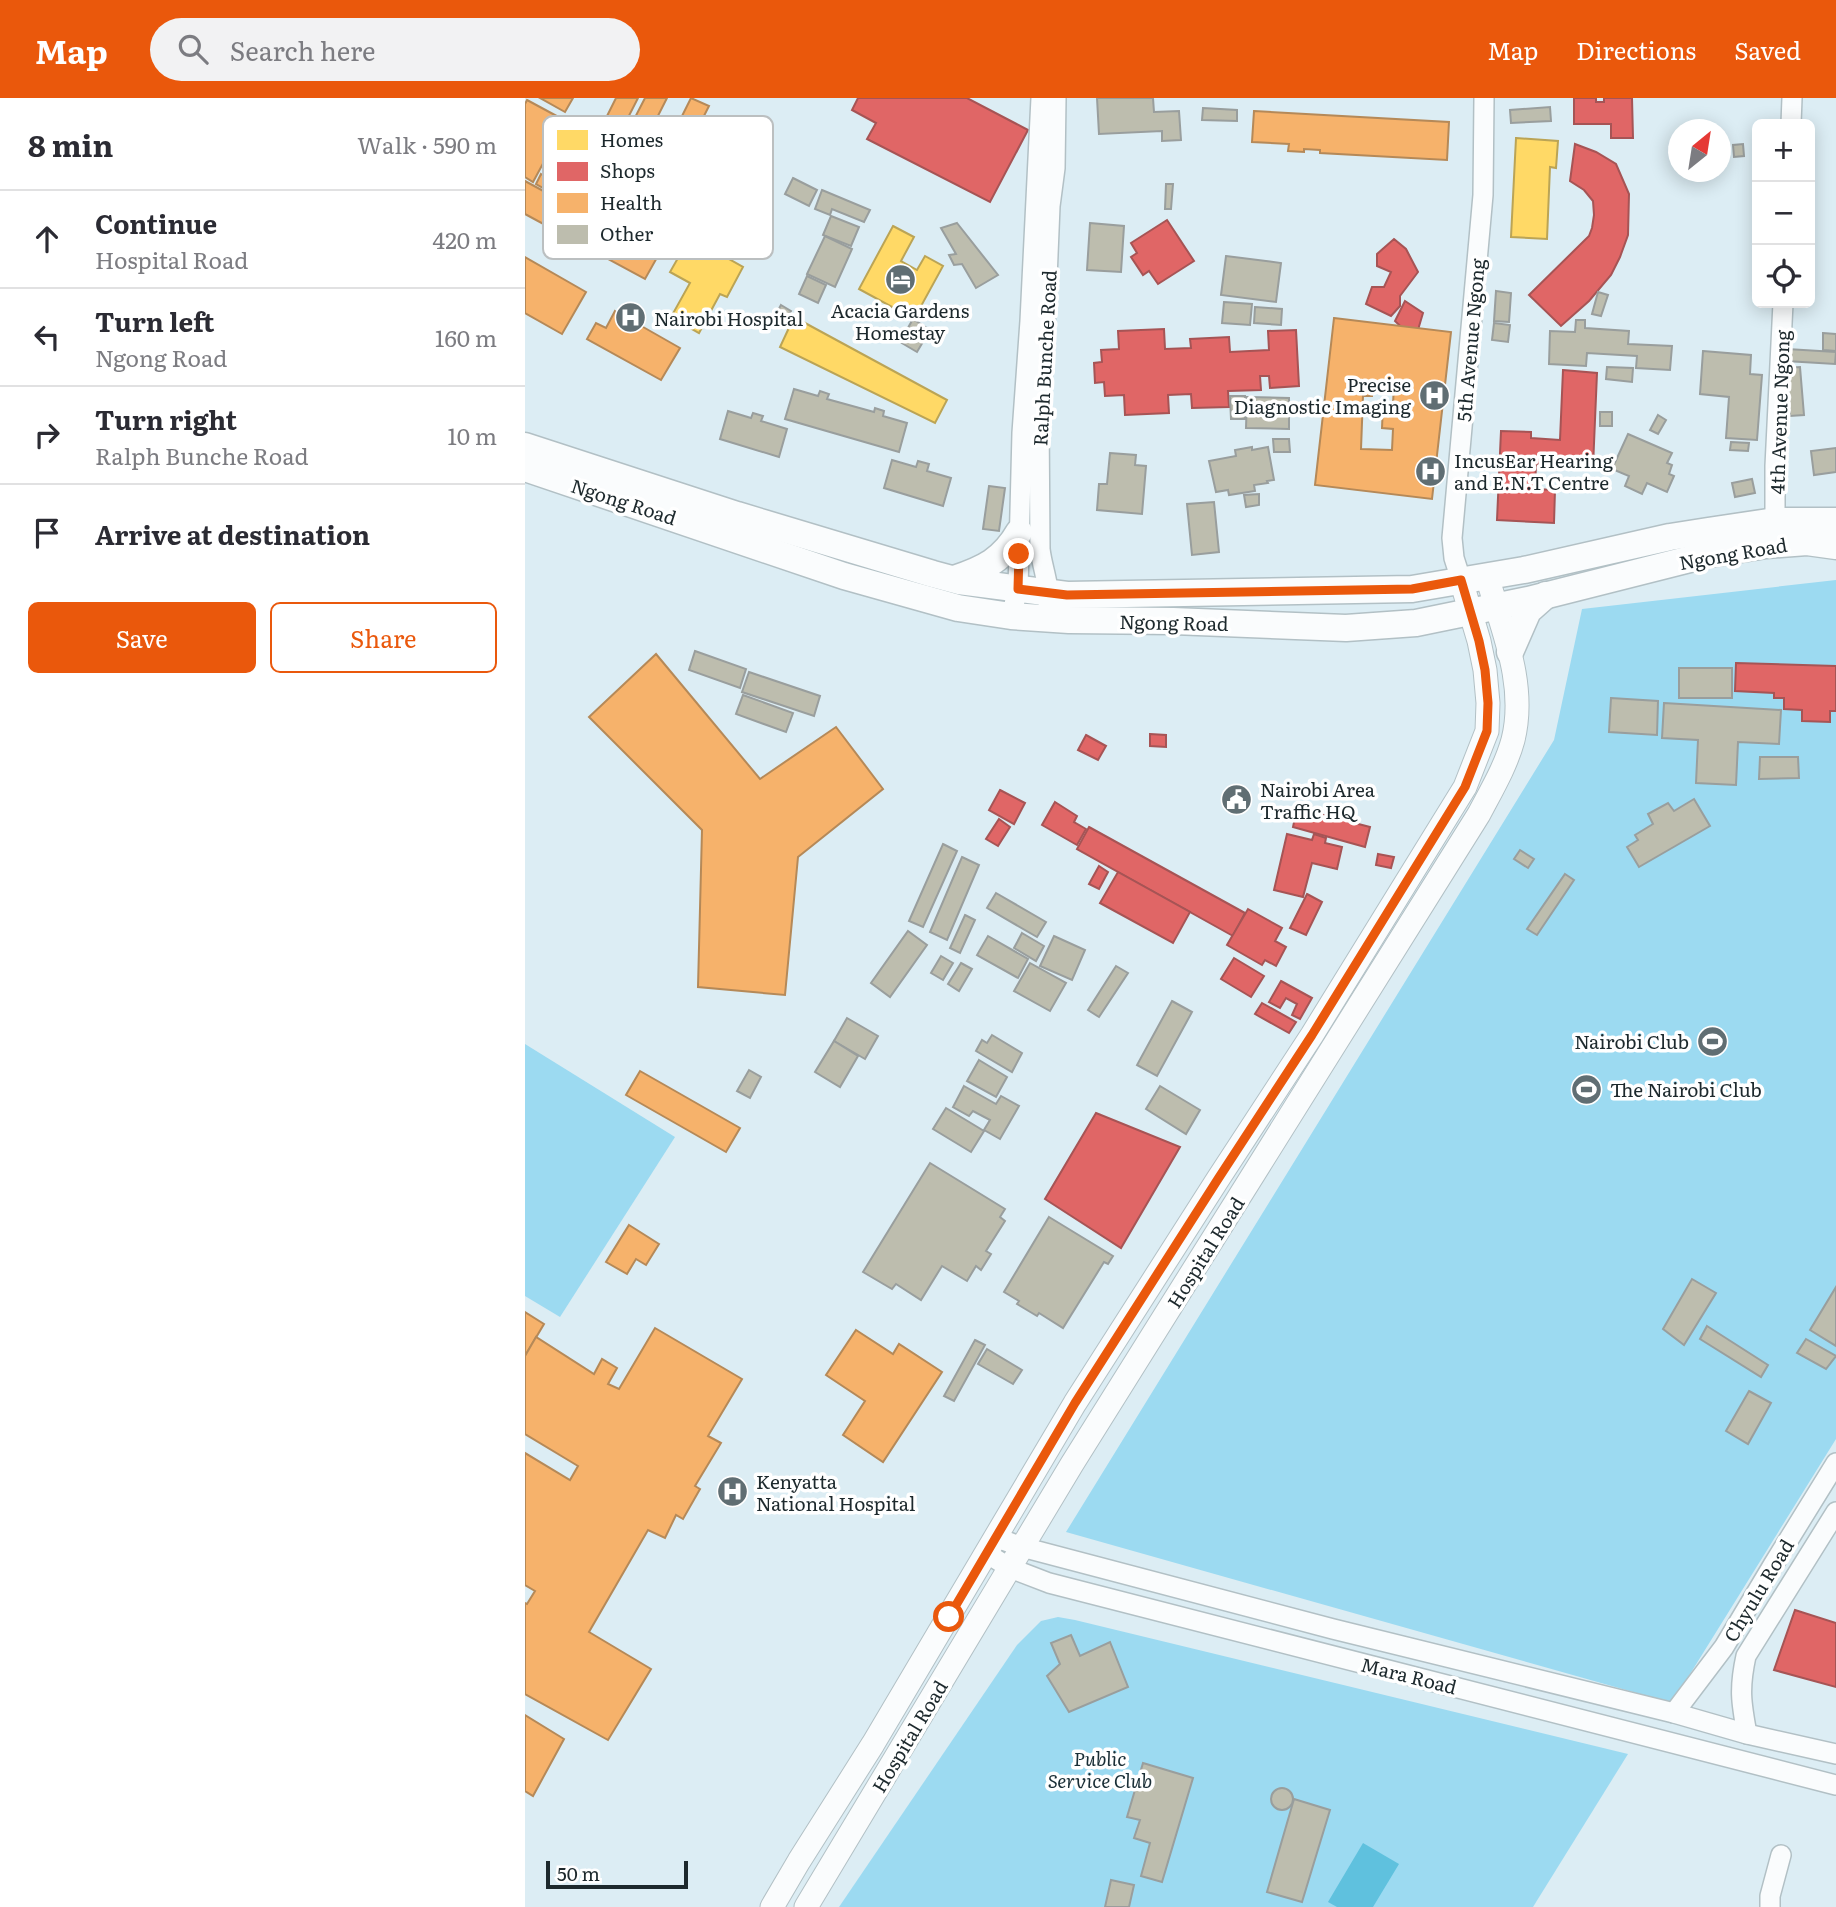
<!DOCTYPE html>
<meta charset="utf-8">
<style>
:root{--surface:#fff;--page:#f2f2f3;--text:#2b2b33;--muted:#7c7c81;--line:#e1e1e2;--accent:#ea580c}
body{margin:0;font-family:Literata,serif;background:var(--page);color:var(--text)}
.controls{position:absolute;right:21px;top:21px;display:grid;overflow:hidden;border-radius:10px;box-shadow:0 4px 18px #0003}
.controls button{width:63px;height:63px;display:grid;place-items:center;padding:0;border:0;border-bottom:2px solid var(--line);background:var(--surface);color:var(--text);font:35px sans-serif}
.compass{position:absolute;left:1143px;top:21px;width:63px;height:63px;border-radius:50%;background:var(--surface);box-shadow:0 4px 18px #0003;rotate:30deg}
.scale{position:absolute;left:21px;bottom:18px;width:142px;box-sizing:border-box;padding-left:7px;border:4px solid #1d292d;border-top:0;font-size:19px;line-height:24px;white-space:nowrap;color:#1d292d;-webkit-text-stroke:5px #fff;paint-order:stroke}
.stop{position:absolute;width:21px;height:21px;margin:-16px;border:5px solid #ea580c;border-radius:50%;background:#fff}
.stop.end{background:#ea580c;border-color:#fff;box-shadow:0 2px 7px #0008}
.list{margin:0;padding:0;list-style:none}
h2{display:flex;justify-content:space-between;align-items:center;height:91px;margin:0;padding:0 28px;font-size:30px}
h2 small{font-size:23px;font-weight:400;color:var(--muted)}
.list li{display:grid;grid-template-columns:46px 1fr auto;gap:21px;align-items:center;box-sizing:border-box;height:98px;padding:0 28px;border-top:2px solid var(--line)}
.list b{display:block;font-size:26px;white-space:nowrap}
.list p{margin:0;font-size:23px;white-space:nowrap;color:var(--muted)}
.list em{font-size:23px;font-style:normal;color:var(--muted)}
.actions{display:flex;gap:14px;padding:21px 28px}
.actions a{flex:1;padding:16px 0;border:2px solid var(--accent);border-radius:10px;text-align:center;font-size:24px;color:var(--accent)}
.actions .main{background:var(--accent);color:#fff}
.icon{flex:none;width:38px;height:38px;fill:none;stroke:currentColor;stroke-width:2;stroke-linecap:round;stroke-linejoin:round}
.map{position:relative;flex:none;width:1311px;height:1809px;overflow:hidden}
header{display:flex;align-items:center;gap:42px;box-sizing:border-box;height:98px;padding:0 35px;background:var(--accent);color:#fff}
header strong{font-size:33px}
nav{display:flex;gap:38px;margin-inline-start:auto;font-size:24px}
.search{width:490px;height:63px;background:var(--page);display:flex;align-items:center;gap:18px;box-sizing:border-box;padding:0 24px;border-radius:38px;color:var(--muted);font-size:26px}
main{display:flex}
aside{flex:1;background:var(--surface)}
.map>svg:first-child{display:block}
.green{fill:#9cdaf1}
.water{fill:#5fc1de}
.homes{fill:#ffd966;stroke:#bba455;stroke-width:2}
.shops{fill:#e06666;stroke:#a65455;stroke-width:2}
.health{fill:#f6b26b;stroke:#b58958;stroke-width:2;fill-rule:evenodd}
.building{fill:#bdbdae;stroke:#999e9d;stroke-width:2}
.lines{fill:none;stroke-linecap:round;stroke-linejoin:round}
.minor-casing{stroke:#b2c0c5;stroke-width:22}
.tertiary-casing{stroke:#b2c0c5;stroke-width:25}
.secondary-casing{stroke:#b2c0c5;stroke-width:29}
.minor{stroke:#fafcfd;stroke-width:19}
.tertiary{stroke:#fafcfd;stroke-width:23}
.secondary{stroke:#fafcfd;stroke-width:26}
.route{stroke:#ea580c;stroke-width:9}
.labels{text-anchor:middle;dominant-baseline:central;stroke-width:7;stroke-linejoin:round;paint-order:stroke}
.poi-label{font-size:19px;fill:#1d292d;stroke:#fff;text-anchor:start}
.street-label{font-size:19px;fill:#1d292d;stroke:#fff}
.park-label{font-size:19px;font-style:italic;fill:#192e36;stroke:#fff}
.key{fill:#fff;stroke:#bbbfc0;stroke-width:2}
.key-label{font-size:19px;fill:#1d292d}
</style>
<header>
<strong>Map</strong>
<div class="search"><svg class="icon" aria-label="search" viewBox="0 0 24 24"><circle cx="10" cy="10" r="6"/><path d="M15 15l6 6"/></svg>Search here</div>
<nav><a>Map</a><a>Directions</a><a>Saved</a></nav>
</header>
<main>
<aside>
<h2>8 min<small>Walk · 590 m</small></h2>
<ul class="list">
<li><svg class="icon" aria-label="ahead" viewBox="0 0 24 24"><path d="M12 20V5M6 11l6-6 6 6"/></svg><div><b>Continue</b><p>Hospital Road</p></div><em>420 m</em></li>
<li><svg class="icon" aria-label="left" viewBox="0 0 24 24"><path d="M17 20v-9H6M10 6l-5 5 5 5"/></svg><div><b>Turn left</b><p>Ngong Road</p></div><em>160 m</em></li>
<li><svg class="icon" aria-label="right" viewBox="0 0 24 24"><path d="M7 20v-9h11M14 6l5 5-5 5"/></svg><div><b>Turn right</b><p>Ralph Bunche Road</p></div><em>10 m</em></li>
<li><svg class="icon" aria-label="arrive" viewBox="0 0 24 24"><path d="M6 21V4h12l-3 4 3 4H6"/></svg><div><b>Arrive at destination</b></div></li>
</ul>
<div class="actions"><a class="main">Save</a><a>Share</a></div>
</aside>
<div class="map">
<svg width="1311" height="1809" viewBox="0 0 1311 1809">
<rect width="100%" height="100%" fill="#dcedf4"/>
<g class="green">
<polygon points="1311,482 1311,1341 1147,1605 541,1434 1029,642 1057,511"/>
<polygon points="0,946 150,1039 35,1219 0,1198"/>
<polygon points="533,1519 550,1522 1103,1656 1008,1809 314,1809 492,1547 516,1523"/>
</g>
<polygon class="water" points="838,1745 874,1766 848,1809 812,1809 803,1804"/>
<g class="homes">
<polygon points="991,40 1033,43 1031,70 1025,69 1022,141 986,139"/>
<polygon points="368,128 389,139 376,163 392,172 400,158 418,168 389,221 334,191"/>
<polygon points="165,139 218,169 202,199 195,196 174,235 146,219 165,185 145,174"/>
<polygon points="269,219 422,302 410,325 255,249"/>
</g>
<g class="shops">
<polygon points="333,0 442,0 503,32 465,104 342,41 351,25 327,12"/>
<polygon points="1049,0 1071,0 1071,4 1079,4 1079,0 1107,0 1108,40 1086,40 1086,26 1049,26"/>
<polygon points="1050,46 1071,54 1091,66 1104,96 1103,137 1095,159 1086,177 1064,203 1036,228 1004,197 1064,138 1067,130 1069,117 1068,103 1059,92 1045,83"/>
<polygon points="642,122 669,163 633,186 624,173 618,177 606,159 612,155 606,145"/>
<polygon points="869,141 881,151 893,174 875,198 875,208 866,218 841,206 847,189 859,189 866,174 852,168 852,156"/>
<polygon points="880,203 898,215 890,242 870,223"/>
<polygon points="639,231 640,251 666,250 665,241 704,239 705,254 744,252 743,233 771,232 774,288 745,290 744,278 735,278 736,292 703,293 704,309 667,310 666,296 643,297 644,315 600,317 599,297 580,298 579,284 570,285 569,265 577,264 576,252 594,251 593,233"/>
<polygon points="1038,272 1072,275 1068,369 1011,366 1010,391 1030,392 1029,425 972,422 976,333 1006,334 1006,340 1035,342"/>
<polygon points="1211,565 1311,568 1311,613 1305,613 1305,624 1277,623 1277,612 1259,611 1259,600 1249,600 1249,595 1210,593"/>
<polygon points="625,636 641,637 641,649 625,648"/>
<polygon points="561,637 581,648 573,662 553,652"/>
<polygon points="475,692 500,705 489,726 464,712"/>
<polygon points="530,704 552,718 549,724 561,731 552,747 517,727"/>
<polygon points="772,710 845,729 840,749 768,729"/>
<polygon points="474,721 485,729 473,748 461,741"/>
<polygon points="564,729 720,815 708,838 552,751"/>
<polygon points="762,736 787,742 789,736 801,740 800,745 817,749 812,771 787,765 778,799 749,792"/>
<polygon points="853,756 869,759 866,770 851,767"/>
<polygon points="574,768 583,774 574,791 564,786"/>
<polygon points="593,774 665,814 648,845 575,805"/>
<polygon points="782,796 797,804 781,837 765,830"/>
<polygon points="723,811 757,830 750,843 761,849 751,868 740,862 737,867 702,847"/>
<polygon points="709,860 739,878 726,899 696,881"/>
<polygon points="756,883 787,900 775,921 767,917 772,906 761,900 755,910 744,904"/>
<polygon points="737,905 771,924 764,935 730,916"/>
<polygon points="571,1015 655,1049 596,1150 520,1101"/>
<polygon points="1270,1512 1311,1525 1311,1589 1249,1572"/>
</g>
<g class="health">
<polygon points="15,0 48,0 40,14"/>
<polygon points="91,0 113,0 82,61 65,52"/>
<polygon points="120,0 142,0 102,79 84,70"/>
<polygon points="166,0 184,8 139,97 122,88"/>
<polygon points="2,2 41,23 8,84 0,79 0,6"/>
<polygon points="729,13 924,24 922,62 795,55 795,52 779,51 779,54 763,53 764,46 727,44"/>
<polygon points="16,76 39,89 34,99 11,86"/>
<polygon points="0,83 134,156 120,181 0,116"/>
<polygon points="0,159 61,194 37,236 0,215"/>
<polygon points="90,213 155,250 136,282 62,241 71,225 81,230"/>
<path d="M809 220 926 234 907 401 790 387ZM848 286 869 287 868 306H858L857 330 868 331 867 352 836 351 838 298H847Z"/>
<polygon points="131,556 235,681 311,629 358,691 273,759 260,897 173,889 177,732 64,619"/>
<polygon points="115,973 215,1030 201,1054 101,997"/>
<polygon points="104,1127 134,1146 121,1167 111,1161 102,1176 81,1164"/>
<polygon points="0,1214 19,1226 0,1258"/>
<polygon points="130,1230 217,1281 183,1338 196,1345 170,1388 175,1391 158,1421 151,1417 140,1440 123,1432 64,1534 126,1571 83,1642 0,1596 0,1505 2,1506 10,1493 0,1487 0,1355 45,1382 53,1368 0,1336 0,1258 11,1239 69,1276 77,1261 92,1270 83,1286 94,1291"/>
<polygon points="331,1232 368,1256 374,1246 417,1274 358,1364 318,1337 340,1303 301,1277"/>
<polygon points="0,1617 39,1641 8,1698 0,1693"/>
</g>
<g class="building">
<polygon points="572,0 628,0 629,14 654,13 656,42 637,43 637,33 574,36"/>
<polygon points="1025,9 1026,23 986,25 985,12"/>
<polygon points="678,10 712,12 712,23 677,22"/>
<polygon points="1218,46 1219,58 1209,59 1208,47"/>
<polygon points="268,80 292,92 284,108 260,96"/>
<polygon points="641,86 648,86 646,111 640,111"/>
<polygon points="297,92 345,112 339,124 307,111 305,117 290,111"/>
<polygon points="306,118 334,129 326,148 298,137"/>
<polygon points="432,125 473,177 451,190 437,166 429,167 424,157 431,156 416,130"/>
<polygon points="565,125 599,128 596,174 562,172"/>
<polygon points="300,138 327,151 310,189 282,176"/>
<polygon points="701,158 756,165 751,204 696,197"/>
<polygon points="282,178 301,187 293,205 274,196"/>
<polygon points="971,193 986,195 984,224 969,223"/>
<polygon points="1073,194 1083,197 1076,218 1067,216"/>
<polygon points="699,204 727,206 725,227 697,225"/>
<polygon points="256,207 266,213 257,228 247,223"/>
<polygon points="730,209 757,211 756,227 729,225"/>
<polygon points="388,221 405,232 392,254 375,244"/>
<polygon points="1051,222 1060,222 1060,230 1104,233 1103,246 1147,248 1145,272 1111,270 1112,258 1062,255 1061,268 1024,266 1025,233 1050,234"/>
<polygon points="969,225 985,227 983,244 967,242"/>
<polygon points="1298,235 1311,236 1311,253 1298,252"/>
<polygon points="1262,251 1311,254 1310,266 1261,263"/>
<polygon points="1178,253 1226,257 1225,276 1237,277 1232,342 1201,340 1204,299 1175,296"/>
<polygon points="1082,269 1108,270 1107,284 1081,281"/>
<polygon points="1275,269 1279,317 1265,318 1261,270"/>
<polygon points="269,291 293,298 295,293 304,296 302,301 349,314 350,310 359,313 358,318 382,325 374,354 260,321"/>
<polygon points="705,298 720,298 720,321 706,321"/>
<polygon points="722,299 764,300 764,331 721,330"/>
<polygon points="203,313 226,320 228,315 238,318 236,323 262,331 254,359 195,341"/>
<rect x="1075" y="314" width="12" height="14"/>
<polygon points="1133,317 1141,322 1133,336 1125,332"/>
<polygon points="1103,336 1147,355 1142,365 1147,367 1144,376 1149,378 1142,394 1122,385 1117,396 1100,388 1104,378 1087,371"/>
<polygon points="748,341 764,341 765,354 749,354"/>
<polygon points="1206,344 1224,345 1223,353 1205,352"/>
<polygon points="727,349 727,352 743,349 749,382 742,383 743,385 729,387 730,393 704,397 703,392 691,394 684,363 711,358 710,352"/>
<polygon points="1311,350 1311,374 1289,377 1286,353"/>
<polygon points="585,355 611,357 610,367 621,368 617,416 572,412 574,386 582,386"/>
<polygon points="367,362 391,369 393,363 404,366 402,373 426,380 418,408 359,390"/>
<polygon points="1227,381 1230,395 1210,399 1207,385"/>
<polygon points="464,388 480,390 474,433 458,431"/>
<polygon points="734,396 734,407 721,409 719,397"/>
<polygon points="689,404 694,454 667,457 662,406"/>
<polygon points="170,553 221,571 215,590 164,572"/>
<rect x="1154" y="570" width="53" height="30"/>
<polygon points="224,574 295,598 289,618 217,594"/>
<polygon points="218,597 268,615 261,634 211,616"/>
<polygon points="1086,600 1133,603 1132,637 1084,634"/>
<polygon points="1139,605 1256,612 1254,646 1213,644 1211,687 1171,685 1173,642 1137,640"/>
<polygon points="1235,659 1273,659 1274,680 1234,681"/>
<polygon points="1169,701 1185,728 1114,769 1102,749 1113,742 1110,737 1128,726 1123,716 1143,705 1149,713"/>
<polygon points="418,746 432,753 398,829 384,823"/>
<polygon points="995,752 1009,761 1003,770 989,761"/>
<polygon points="437,759 454,767 422,842 405,834"/>
<polygon points="1040,776 1049,782 1012,837 1002,831"/>
<polygon points="471,795 521,824 512,839 462,810"/>
<polygon points="440,817 450,822 435,855 425,850"/>
<polygon points="383,833 402,847 365,899 346,885"/>
<polygon points="497,835 519,848 511,863 489,850"/>
<polygon points="463,838 503,861 493,880 452,857"/>
<polygon points="529,838 560,852 547,882 515,868"/>
<polygon points="416,858 428,865 418,882 406,875"/>
<polygon points="436,865 447,871 434,893 423,886"/>
<polygon points="505,865 541,885 525,913 489,893"/>
<polygon points="591,868 603,875 574,919 563,912"/>
<polygon points="647,903 667,914 632,978 612,967"/>
<polygon points="322,920 353,938 340,961 309,943"/>
<polygon points="467,937 497,955 487,974 451,953 457,942 462,945"/>
<polygon points="309,943 333,958 315,989 290,974"/>
<polygon points="454,962 482,979 471,999 442,983"/>
<polygon points="224,972 236,979 225,1000 212,993"/>
<polygon points="439,988 471,1006 476,998 494,1008 475,1041 459,1032 465,1022 448,1013 444,1018 428,1009"/>
<polygon points="635,988 675,1012 661,1036 621,1011"/>
<polygon points="421,1010 459,1033 446,1054 408,1031"/>
<polygon points="405,1065 480,1111 475,1119 480,1123 461,1153 466,1156 456,1172 451,1168 442,1183 417,1168 396,1202 371,1186 367,1191 338,1174"/>
<polygon points="524,1119 588,1158 583,1166 579,1164 538,1230 514,1215 512,1218 492,1206 494,1203 479,1194"/>
<polygon points="1167,1181 1191,1195 1159,1247 1138,1231"/>
<polygon points="1311,1189 1311,1248 1285,1232"/>
<polygon points="1182,1228 1243,1267 1236,1279 1175,1241"/>
<polygon points="1281,1241 1311,1258 1301,1271 1272,1255"/>
<polygon points="450,1242 460,1247 429,1303 419,1298"/>
<polygon points="462,1251 497,1272 488,1286 453,1266"/>
<polygon points="1224,1293 1246,1305 1223,1346 1201,1333"/>
<polygon points="546,1537 555,1558 585,1544 603,1589 544,1614 522,1578 535,1566 526,1545"/>
<polygon points="618,1665 668,1680 637,1784 616,1778 625,1745 609,1740 615,1722 602,1719"/>
<circle cx="757" cy="1701" r="11"/>
<polygon points="769,1701 805,1712 777,1804 742,1794"/>
<polygon points="586,1782 609,1787 604,1809 580,1809"/>
</g>
<g class="lines">
<defs>
<g id="minor">
<polyline points="1266,26 1267,0"/>
<polyline points="1250,423 1250,368 1258,205"/>
<polyline points="936,482 929,460 927,440 958,97 959,0"/>
<path d="M523 505C525 487 517 469 515 451L514 318 519 254 525 108 530 70 531 0"/>
<polyline points="486,518 493,491 497,335 505,223 516,0"/>
<polyline points="470,1439 497,1449 808,1531 1149,1615 1222,1636 1311,1656"/>
<polyline points="461,1455 485,1470 524,1485 1311,1687"/>
<polyline points="1149,1615 1199,1549 1248,1467 1311,1365"/>
<path d="M1222 1636C1216 1604 1214 1590 1221 1558L1311 1414"/>
<polyline points="1245,1809 1245,1798 1256,1757"/>
</g>
<g id="tertiary">
<polyline points="247,1809 274,1763 348,1646 550,1305 693,1081 787,937 940,689 962,633 963,605 960,572 954,543 936,482"/>
<path d="M281 1809 547 1366 954 716C966 693 981 668 988 642 1002 586 977 531 962 478"/>
</g>
<g id="secondary">
<polyline points="0,348 212,417 408,476 434,483 542,497 887,491 999,472 1145,439 1183,433 1250,423 1311,423"/>
<polyline points="0,370 319,478 433,510 486,518 544,522 648,523 821,530 891,525 1003,502 1185,456 1241,447 1282,444 1311,448"/>
<path d="M429 481C459 471 478 462 494 434"/>
<polyline points="985,554 1003,513 1021,497"/>
</g>
</defs>
<use href="#minor" class="minor-casing"/>
<use href="#tertiary" class="tertiary-casing"/>
<use href="#secondary" class="secondary-casing"/>
<use href="#minor" class="minor"/>
<use href="#tertiary" class="tertiary"/>
<use href="#secondary" class="secondary"/>
</g>
<g class="lines">
<polyline class="route" points="424,1519 550,1305 693,1081 787,937 940,689 962,633 963,605 960,572 954,543 936,482 887,491 542,497 493,491 494,456"/>
</g>
<defs>
<symbol id="hotel-disc" viewBox="-11 -11 22 22"><circle r="9.5" fill="#606e73" stroke="#fff"/><path d="M-6-4.5h1.5V1H6V5H4.5V3h-9V5H-6ZM-4 0a1.8 1.8 0 1 1 3.6 0ZM.5 0V-2.5h3Q6-2.5 6 0Z" fill="#fff"/></symbol>
<symbol id="hospital-disc" viewBox="-11 -11 22 22"><circle r="9.5" fill="#606e73" stroke="#fff"/><path d="M-5-5h3v3.5h4V-5h3V5h-3V1.5h-4V5h-3Z" fill="#fff"/></symbol>
<symbol id="civic-disc" viewBox="-11 -11 22 22"><circle r="9.5" fill="#606e73" stroke="#fff"/><path d="M-.6-6.5H3V-4.5H.6V-3L4-1V1h2V6H-6V1h2V-1L-.6-3ZM-1.2 2.5V6h2.4V2.5Z" fill="#fff"/></symbol>
<symbol id="stadium-disc" viewBox="-11 -11 22 22"><circle r="9.5" fill="#606e73" stroke="#fff"/><path d="M0-5a6.5 5 0 1 0 0 10a6.5 5 0 1 0 0-10ZM-3.5-1.8h7v3.6h-7Z" fill="#fff"/></symbol>
</defs>
<g fill-rule="evenodd">
<use href="#hotel-disc" x="358" y="164" width="35" height="35"/>
<use href="#hospital-disc" x="88" y="202" width="35" height="35"/>
<use href="#hospital-disc" x="892" y="280" width="35" height="35"/>
<use href="#hospital-disc" x="888" y="356" width="35" height="35"/>
<use href="#civic-disc" x="694" y="684" width="35" height="35"/>
<use href="#stadium-disc" x="1170" y="926" width="35" height="35"/>
<use href="#stadium-disc" x="1044" y="974" width="35" height="35"/>
<use href="#hospital-disc" x="190" y="1376" width="35" height="35"/>
</g>
<g class="labels">
<g class="poi-label">
<text x="375" y="212" text-anchor="middle">Acacia Gardens<tspan x="375" dy="22">Homestay</tspan></text>
<text x="129" y="220">Nairobi Hospital</text>
<text x="886" y="286" text-anchor="end">Precise<tspan x="886" dy="22">Diagnostic Imaging</tspan></text>
<text x="929" y="362">IncusEar Hearing<tspan x="929" dy="22">and E.N.T Centre</tspan></text>
<text x="735" y="691">Nairobi Area<tspan x="735" dy="22">Traffic HQ</tspan></text>
<text x="1164" y="943" text-anchor="end">Nairobi Club</text>
<text x="1085" y="991">The Nairobi Club</text>
<text x="231" y="1383">Kenyatta<tspan x="231" dy="22">National Hospital</tspan></text>
</g>
<g class="street-label">
<text transform="translate(945 242) rotate(-85)">5th Avenue Ngong</text>
<text transform="translate(519 260) rotate(-87)">Ralph Bunche Road</text>
<text transform="translate(1254 314) rotate(-88)">4th Avenue Ngong</text>
<text transform="translate(99 403) rotate(18)">Ngong Road</text>
<text transform="translate(1208 455) rotate(-10)">Ngong Road</text>
<text transform="translate(649 524) rotate(1)">Ngong Road</text>
<text transform="translate(680 1154) rotate(-58)">Hospital Road</text>
<text transform="translate(1233 1492) rotate(-59)">Chyulu Road</text>
<text transform="translate(884 1577) rotate(14)">Mara Road</text>
<text transform="translate(384 1638) rotate(-59)">Hospital Road</text>
</g>
<g class="park-label">
<text x="575" y="1660">Public<tspan x="575" dy="22">Service Club</tspan></text>
</g>
</g>
<rect x="18" y="18" width="230" height="143" rx="10" class="key"/>
<rect x="32" y="32" width="31" height="20" fill="#ffd966"/>
<rect x="32" y="64" width="31" height="19" fill="#e06666"/>
<rect x="32" y="95" width="31" height="20" fill="#f6b26b"/>
<rect x="32" y="127" width="31" height="19" fill="#bdbdae"/>
<g class="key-label">
<text x="75" y="49">Homes</text>
<text x="75" y="80">Shops</text>
<text x="75" y="112">Health</text>
<text x="75" y="143">Other</text>
</g>
</svg>
<div class="controls">
<button>+</button>
<button>−</button>
<button><svg class="icon" aria-label="locate" viewBox="0 0 24 24"><circle cx="12" cy="12" r="6"/><path d="M12 2v4M12 18v4M2 12h4M18 12h4"/></svg></button>
</div>
<svg class="compass" viewBox="-18 -18 36 36"><path d="M0-13l5 13h-10z" fill="#e53935"/><path d="M0 13l5-13h-10z" fill="#7c7c81"/></svg>
<div class="scale">50 m</div>
<div class="stop" style="left:424px;top:1519px"></div>
<div class="stop end" style="left:494px;top:456px"></div>
</div>
</main>
